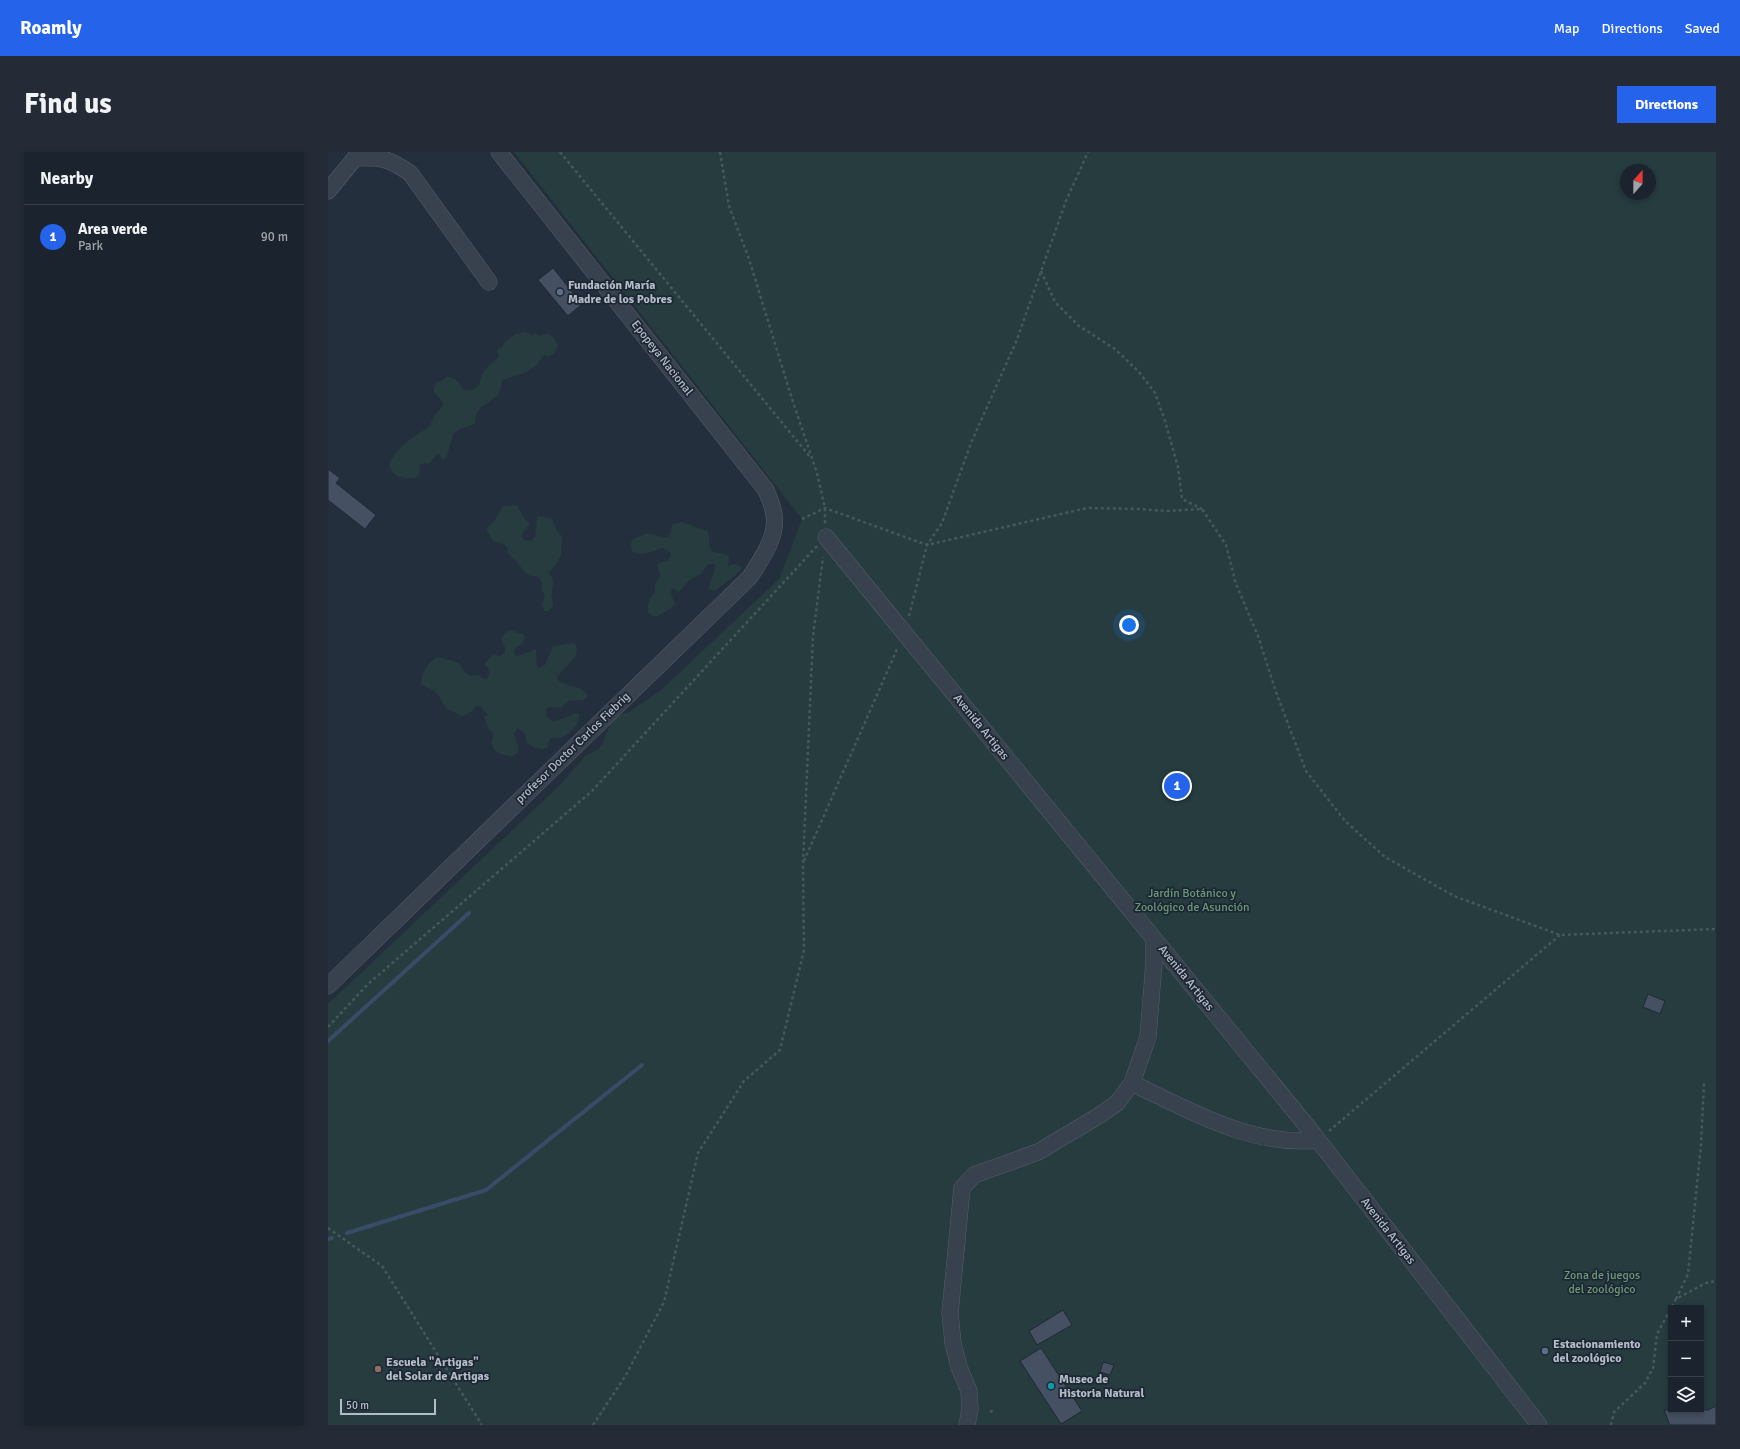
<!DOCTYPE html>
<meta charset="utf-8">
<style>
:root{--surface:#1b232e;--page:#242b36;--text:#f1f3f6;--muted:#a0a4aa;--line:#39404a;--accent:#2563eb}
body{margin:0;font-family:Signika,sans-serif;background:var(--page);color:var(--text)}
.controls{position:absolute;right:12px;bottom:12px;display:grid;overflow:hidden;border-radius:0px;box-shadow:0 2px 6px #0003}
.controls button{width:36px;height:36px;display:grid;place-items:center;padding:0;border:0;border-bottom:1px solid var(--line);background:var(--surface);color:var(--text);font:20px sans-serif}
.compass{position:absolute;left:1292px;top:12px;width:36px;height:36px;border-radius:50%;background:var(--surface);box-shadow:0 2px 6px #0003;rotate:21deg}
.scale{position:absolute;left:12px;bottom:10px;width:96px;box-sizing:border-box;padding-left:4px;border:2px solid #b4bcc9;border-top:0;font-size:11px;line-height:14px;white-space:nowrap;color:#b4bcc9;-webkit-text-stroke:3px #1d2633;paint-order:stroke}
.you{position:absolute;left:801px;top:473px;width:14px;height:14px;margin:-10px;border:3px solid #fff;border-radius:50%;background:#1a73e8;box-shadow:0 0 0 6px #1a73e833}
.badge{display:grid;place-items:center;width:26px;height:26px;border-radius:50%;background:var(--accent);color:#fff;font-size:13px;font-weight:700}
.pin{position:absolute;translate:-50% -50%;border:2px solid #fff;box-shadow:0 1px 4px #0006}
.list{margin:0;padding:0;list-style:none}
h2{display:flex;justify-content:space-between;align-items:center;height:52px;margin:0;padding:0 16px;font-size:17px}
h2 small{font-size:13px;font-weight:400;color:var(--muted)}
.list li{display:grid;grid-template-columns:26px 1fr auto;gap:12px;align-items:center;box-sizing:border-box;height:64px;padding:0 16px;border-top:1px solid var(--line)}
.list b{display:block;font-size:15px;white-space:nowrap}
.list p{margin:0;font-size:13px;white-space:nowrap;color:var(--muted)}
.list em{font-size:13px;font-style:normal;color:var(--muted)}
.icon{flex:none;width:22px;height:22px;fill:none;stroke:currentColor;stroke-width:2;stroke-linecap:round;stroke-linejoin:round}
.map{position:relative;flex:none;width:1388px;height:1273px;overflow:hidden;border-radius:0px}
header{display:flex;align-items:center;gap:24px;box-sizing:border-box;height:56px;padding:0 20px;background:var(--accent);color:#fff}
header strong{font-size:19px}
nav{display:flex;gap:22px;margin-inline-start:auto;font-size:14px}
.intro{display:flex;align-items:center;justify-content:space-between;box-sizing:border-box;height:96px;padding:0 24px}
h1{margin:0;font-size:28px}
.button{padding:10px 18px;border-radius:0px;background:var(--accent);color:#fff;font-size:14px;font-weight:700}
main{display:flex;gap:24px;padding:0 24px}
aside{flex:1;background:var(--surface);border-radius:0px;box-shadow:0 2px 6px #0003}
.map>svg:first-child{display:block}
.green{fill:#263c3f;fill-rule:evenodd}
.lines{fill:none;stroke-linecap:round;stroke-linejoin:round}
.stream{stroke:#394c67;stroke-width:4}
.building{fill:#455162;stroke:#1f2835}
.minor-casing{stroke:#565f6c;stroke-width:17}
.path{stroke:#44595c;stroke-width:2.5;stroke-dasharray:3 3;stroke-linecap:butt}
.minor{stroke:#38414e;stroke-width:16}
.service-dot{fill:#5c6f8a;stroke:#1d2633;stroke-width:1.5}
.education-dot{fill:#8d6e63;stroke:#1d2633;stroke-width:1.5}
.culture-dot{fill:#0f9aa8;stroke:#1d2633;stroke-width:1.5}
.labels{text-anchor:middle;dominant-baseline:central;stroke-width:3.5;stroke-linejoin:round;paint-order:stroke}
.poi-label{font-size:12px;font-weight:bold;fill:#b4bcc9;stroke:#1d2633;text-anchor:start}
.street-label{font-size:12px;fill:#b4bcc9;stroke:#1d2633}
.park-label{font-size:12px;fill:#6b9a76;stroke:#1d2633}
</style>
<header>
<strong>Roamly</strong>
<nav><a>Map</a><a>Directions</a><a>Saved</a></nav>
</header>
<div class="intro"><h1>Find us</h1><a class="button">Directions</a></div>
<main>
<aside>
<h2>Nearby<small></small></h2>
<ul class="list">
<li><span class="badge">1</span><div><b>Area verde</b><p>Park</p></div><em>90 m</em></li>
</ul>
</aside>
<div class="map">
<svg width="1388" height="1273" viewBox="0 0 1388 1273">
<rect width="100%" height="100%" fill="#242f3e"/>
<g class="green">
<path d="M186 0H1388V1273H0V852L233 632 258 603 269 598 274 593 284 568 289 564 301 560 332 539 451 427 474 367ZM1298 18H1322V42H1298ZM1343 1156H1373V1258H1343Z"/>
<path d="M197 180 205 183 207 181 212 184 219 181C225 184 229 188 230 194L226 201 221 204 216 203 208 214 196 221 174 228 172 239 169 244 153 255 148 263 147 272 132 277 125 282 119 304 115 308 111 302H109L102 311 92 312 91 322 87 326C75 327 64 325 61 313 67 296 85 286 99 276 103 274 104 267 107 263 111 259 115 255 115 250L106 240V235L109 230 114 229 118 225C127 224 131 230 135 237 142 240 148 237 152 232 153 217 161 214 171 205L169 198 175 194 176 191 187 182Z"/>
<path d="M189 353 195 365 202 372 194 382 196 388 203 389 207 385 209 366 211 364 224 367 229 379 234 384 233 403 230 409 221 421 226 429C226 433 224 435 224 439 222 449 230 451 220 459H216L214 453 217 444 214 439V430L209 424C198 426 195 417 189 410 187 407 183 405 180 401L179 395 174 391 165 389 159 378V375L167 368 175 354Z"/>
<path d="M354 370 379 379C383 387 380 389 382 395 384 404 395 399 401 404L400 414 406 412 415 415 409 422 388 438H382L381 435 388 414 386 412H380L373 422 361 428 351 440 345 436C340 441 344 445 347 450 346 456 342 456 338 459 332 463 327 468 320 460 320 453 320 445 327 441V432L332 424 329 412C336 408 342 411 343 401L335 396C325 398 315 406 304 399L302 393 305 387 319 381 339 386 343 381 344 372Z"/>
<path d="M182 478 195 482 197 485 194 492 186 497 187 503 190 504 208 497 209 514 211 516 217 513 225 494 246 491C258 505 231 516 229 527 237 536 254 532 260 544L256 548 240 549 233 556 220 555 218 558 219 565 224 569 231 568 248 561 251 562C253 571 242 581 235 585 231 587 226 586 222 587L219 596C213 598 204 595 199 591L197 582 189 576 186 582 190 594V600L185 604C178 604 166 602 164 593 163 589 166 585 165 581L160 576 156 564 160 563 152 554H149L139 563 133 564 118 556 108 540 93 532C93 522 101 507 111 505L131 511 137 520 142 524 149 523 158 527C163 522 162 518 157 513L158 510 165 503 171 504 177 501V495L173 487 179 479Z"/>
</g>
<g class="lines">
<g class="stream">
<polyline points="0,889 141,761"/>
<polyline points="19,1081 158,1038 314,913"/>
<polyline points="0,1087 4,1086"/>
</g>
</g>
<g class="building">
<polygon points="225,116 254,152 240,164 210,128"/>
<polygon points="0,317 12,326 8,331 48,363 37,377 0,348"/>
<polygon points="1320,842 1337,849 1332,862 1315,855"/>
<polygon points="735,1158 744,1173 709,1193 701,1179"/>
<polygon points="713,1196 754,1259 733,1272 692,1209"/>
<polygon points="775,1210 786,1213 782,1223 772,1220"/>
<polygon points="1388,1254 1388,1273 1342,1273 1336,1258 1380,1258"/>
</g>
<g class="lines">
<defs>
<g id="minor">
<path d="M27 6C53 5 60 6 82 21L161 130"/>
<polyline points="0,39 32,0"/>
<polyline points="498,385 983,979 1211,1273"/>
<path d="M0 834 422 425C434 406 452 382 445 358 444 351 440 344 438 338L171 0"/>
<path d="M804 931C862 959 924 995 990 988"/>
<polyline points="639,1273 642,1257 641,1239 631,1215 625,1191 622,1161 634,1036 646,1023 710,1000 772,963 789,951 804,931 820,885 826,810 826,787"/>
</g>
</defs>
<use href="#minor" class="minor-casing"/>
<g class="path">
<polyline points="232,0 483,306"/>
<polyline points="392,0 401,54 421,107 464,247 489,321 497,356 497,372"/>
<polyline points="713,119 727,150 751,174 787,197 811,220 827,241 837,269 850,315 854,347 874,357"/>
<polyline points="474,367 497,356 599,393 759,356 811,357 838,359 874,357 898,393 908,432 930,484 948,540 978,619 1017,669 1057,705 1126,744 1232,783 1388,777"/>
<polyline points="581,464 599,393 614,371 643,291 688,190 738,49 760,0"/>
<polyline points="476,709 570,495"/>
<polyline points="0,875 40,832 264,639 489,394"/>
<polyline points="1001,979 1232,783"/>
<polyline points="0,1076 54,1114 154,1273"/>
<polyline points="1348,1147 1360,1122 1373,993 1376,931"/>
<polyline points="662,1260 667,1258"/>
<polyline points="265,1273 298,1223 336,1150 370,1001 416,929 452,898 476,798 475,711 485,484 495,405"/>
<polyline points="1283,1273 1286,1260 1317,1231 1325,1216 1329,1182 1348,1147 1378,1131 1388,1129"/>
</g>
<use href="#minor" class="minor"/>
</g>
<g class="service-dot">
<circle cx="232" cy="140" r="4"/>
<circle cx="1217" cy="1199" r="4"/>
</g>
<circle class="education-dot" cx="50" cy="1217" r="4"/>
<circle class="culture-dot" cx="723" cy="1234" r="4"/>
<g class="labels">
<g class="poi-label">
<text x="240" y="133">Fundación María<tspan x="240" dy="14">Madre de los Pobres</tspan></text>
<text x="1225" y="1192">Estacionamiento<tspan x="1225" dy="14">del zoológico</tspan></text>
<text x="58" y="1210">Escuela "Artigas"<tspan x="58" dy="14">del Solar de Artigas</tspan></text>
<text x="731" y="1227">Museo de<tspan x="731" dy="14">Historia Natural</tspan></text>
</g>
<g class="street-label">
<text transform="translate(334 206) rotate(52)">Epopeya Nacional</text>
<text transform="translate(653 575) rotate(51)">Avenida Artigas</text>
<text transform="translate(245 596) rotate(-44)">profesor Doctor Carlos Fiebrig</text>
<text transform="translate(858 826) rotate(51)">Avenida Artigas</text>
<text transform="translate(1060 1079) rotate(52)">Avenida Artigas</text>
</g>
<g class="park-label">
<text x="864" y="741">Jardín Botánico y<tspan x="864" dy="14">Zoológico de Asunción</tspan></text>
<text x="1274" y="1123">Zona de juegos<tspan x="1274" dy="14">del zoológico</tspan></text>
</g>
</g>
</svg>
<div class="controls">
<button>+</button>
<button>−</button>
<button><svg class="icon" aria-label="layers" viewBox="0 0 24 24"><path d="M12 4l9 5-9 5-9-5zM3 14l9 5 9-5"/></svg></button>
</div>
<svg class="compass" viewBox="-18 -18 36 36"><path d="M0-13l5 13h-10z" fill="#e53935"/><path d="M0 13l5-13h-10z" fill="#a0a4aa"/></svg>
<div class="scale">50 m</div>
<div class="you"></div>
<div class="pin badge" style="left:849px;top:634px">1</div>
</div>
</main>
